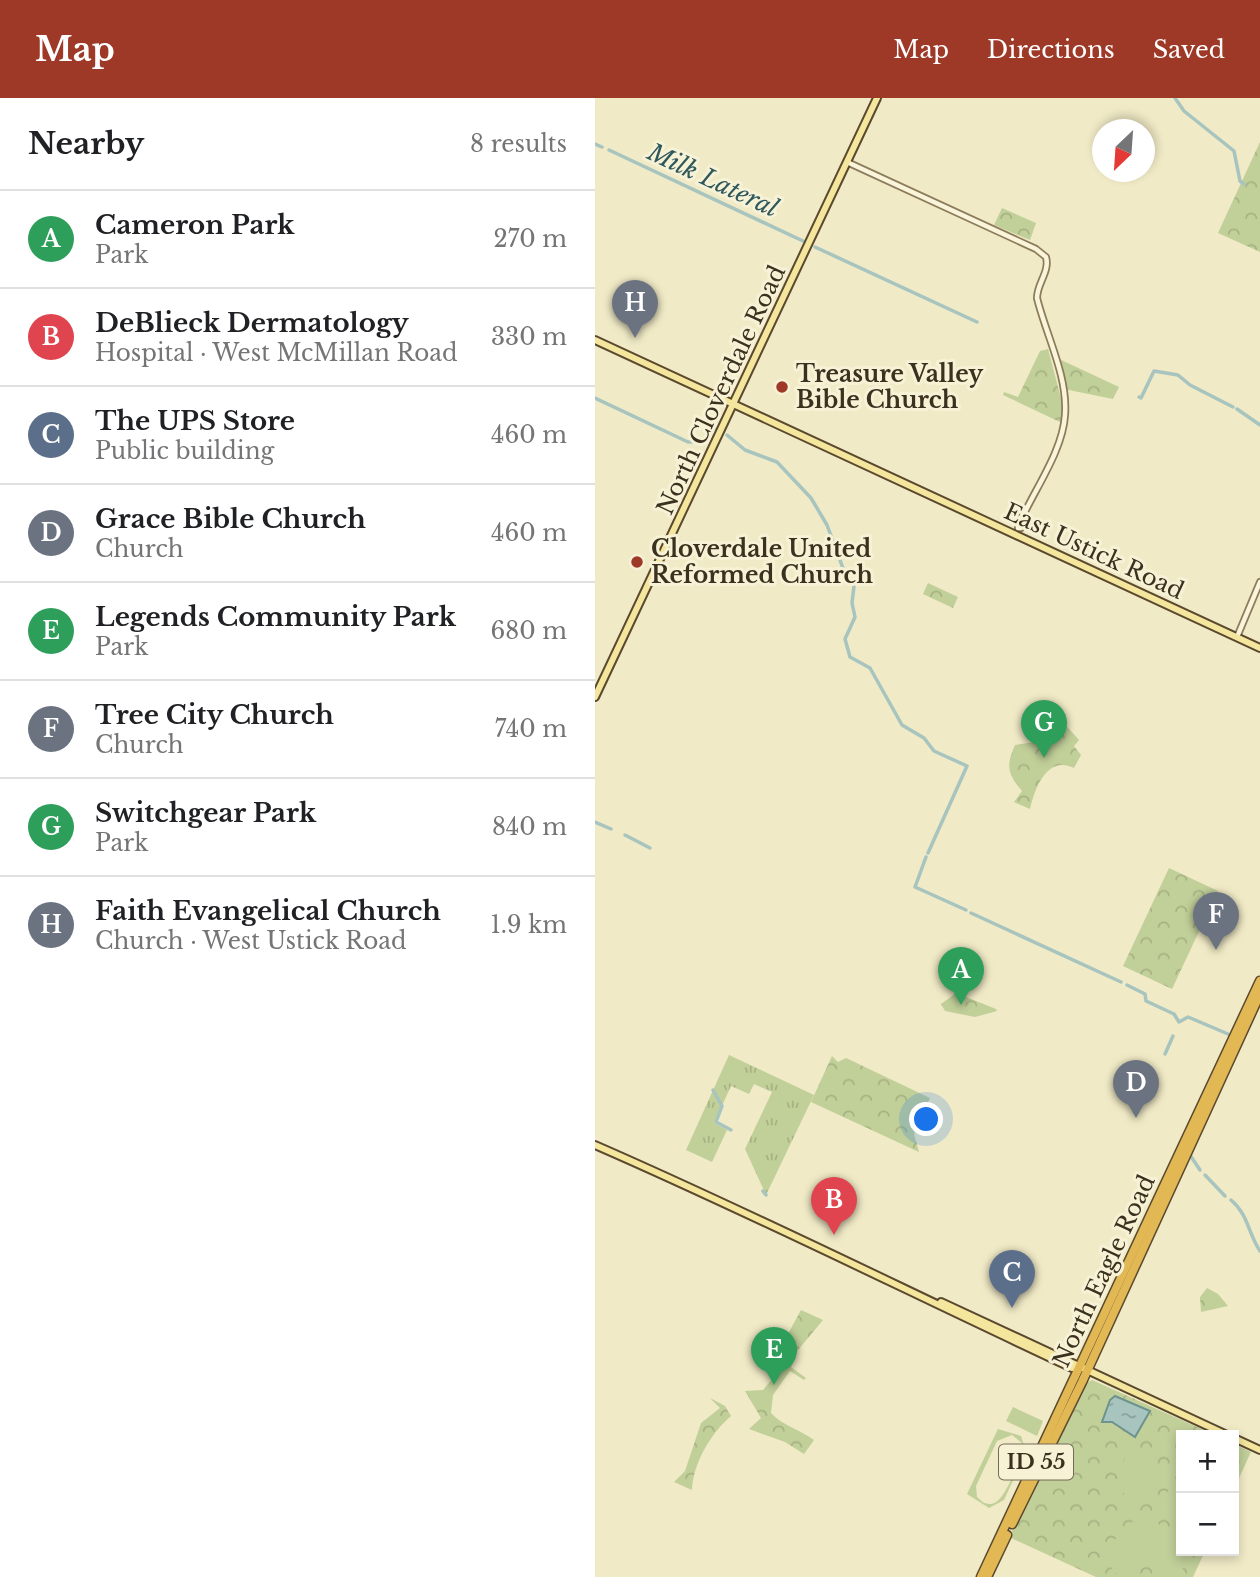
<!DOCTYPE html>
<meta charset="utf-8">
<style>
:root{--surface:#fff;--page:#f2f2f2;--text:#202124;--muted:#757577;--line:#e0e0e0;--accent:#9e3928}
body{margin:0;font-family:"Libre Baskerville",serif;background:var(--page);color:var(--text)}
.controls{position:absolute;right:21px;bottom:21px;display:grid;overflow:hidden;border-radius:0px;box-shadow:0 4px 10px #0003}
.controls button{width:63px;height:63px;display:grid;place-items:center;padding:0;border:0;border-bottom:2px solid var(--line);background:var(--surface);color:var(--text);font:35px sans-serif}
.compass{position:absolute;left:497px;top:21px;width:63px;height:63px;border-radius:50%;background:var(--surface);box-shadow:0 4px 10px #0003;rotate:205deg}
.you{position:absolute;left:332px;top:1022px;width:24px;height:24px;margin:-18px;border:5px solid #fff;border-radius:50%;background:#1a73e8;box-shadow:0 0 0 10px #1a73e833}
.badge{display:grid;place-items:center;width:46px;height:46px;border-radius:50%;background:var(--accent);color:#fff;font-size:23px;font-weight:700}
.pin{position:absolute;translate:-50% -58px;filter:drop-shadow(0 2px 4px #0008)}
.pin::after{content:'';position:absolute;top:37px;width:24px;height:21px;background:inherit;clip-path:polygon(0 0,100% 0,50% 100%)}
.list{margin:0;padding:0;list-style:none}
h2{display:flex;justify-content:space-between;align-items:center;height:91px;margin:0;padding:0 28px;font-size:30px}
h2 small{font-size:23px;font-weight:400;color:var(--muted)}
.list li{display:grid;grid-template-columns:46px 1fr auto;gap:21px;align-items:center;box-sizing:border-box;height:98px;padding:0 28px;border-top:2px solid var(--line)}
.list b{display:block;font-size:26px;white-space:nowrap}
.list p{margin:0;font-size:23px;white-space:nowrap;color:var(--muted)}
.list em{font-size:23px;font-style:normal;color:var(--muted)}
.map{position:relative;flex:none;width:665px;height:1479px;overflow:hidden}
header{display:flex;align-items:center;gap:42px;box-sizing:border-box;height:98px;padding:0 35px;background:var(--accent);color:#fff}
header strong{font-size:33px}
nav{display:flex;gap:38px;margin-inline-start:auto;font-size:24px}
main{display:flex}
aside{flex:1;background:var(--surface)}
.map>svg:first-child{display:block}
.grass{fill:url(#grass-tufts)}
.park{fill:url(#park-crowns)}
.pitch{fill:#c1cf99;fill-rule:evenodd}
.water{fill:url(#water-ripples);stroke:#6d938f;stroke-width:2}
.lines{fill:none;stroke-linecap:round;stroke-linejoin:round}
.canal{stroke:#a7c4bf;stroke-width:3.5}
.minor-casing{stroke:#8c7c5b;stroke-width:8}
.major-casing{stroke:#5a492f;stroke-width:10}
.highway-casing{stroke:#5a492f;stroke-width:11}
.minor{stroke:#faf5da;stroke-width:4.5}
.major{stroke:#f4e69d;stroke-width:6}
.highway{stroke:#e2b854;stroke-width:8}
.poi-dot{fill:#9e3928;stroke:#f7f2d6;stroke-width:2.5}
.labels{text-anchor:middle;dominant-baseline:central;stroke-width:6;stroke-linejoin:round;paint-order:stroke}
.shield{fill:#f7f2d6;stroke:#746b56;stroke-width:2}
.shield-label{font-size:21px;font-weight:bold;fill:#3c311f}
.poi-label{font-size:23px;font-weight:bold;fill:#3c311f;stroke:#f7f2d6;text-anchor:start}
.street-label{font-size:23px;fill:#3c311f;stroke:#f7f2d6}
.water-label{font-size:24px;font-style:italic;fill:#2e585c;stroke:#f7f2d6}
</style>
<header>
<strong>Map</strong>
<nav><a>Map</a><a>Directions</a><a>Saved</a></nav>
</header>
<main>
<aside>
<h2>Nearby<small>8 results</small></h2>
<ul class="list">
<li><span class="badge" style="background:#2e9e5b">A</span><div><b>Cameron Park</b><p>Park</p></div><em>270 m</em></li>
<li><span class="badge" style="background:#e0444e">B</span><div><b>DeBlieck Dermatology</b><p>Hospital · West McMillan Road</p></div><em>330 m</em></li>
<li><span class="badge" style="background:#5c6f8a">C</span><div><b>The UPS Store</b><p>Public building</p></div><em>460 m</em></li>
<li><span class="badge" style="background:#6b7280">D</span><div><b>Grace Bible Church</b><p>Church</p></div><em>460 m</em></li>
<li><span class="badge" style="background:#2e9e5b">E</span><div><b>Legends Community Park</b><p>Park</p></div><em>680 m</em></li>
<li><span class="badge" style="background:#6b7280">F</span><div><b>Tree City Church</b><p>Church</p></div><em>740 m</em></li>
<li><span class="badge" style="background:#2e9e5b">G</span><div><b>Switchgear Park</b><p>Park</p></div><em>840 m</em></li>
<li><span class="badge" style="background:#6b7280">H</span><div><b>Faith Evangelical Church</b><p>Church · West Ustick Road</p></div><em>1.9 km</em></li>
</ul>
</aside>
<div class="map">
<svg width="665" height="1479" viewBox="0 0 665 1479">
<defs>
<pattern id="grass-tufts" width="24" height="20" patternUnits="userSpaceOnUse" patternTransform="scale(1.75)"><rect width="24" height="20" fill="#c1cf99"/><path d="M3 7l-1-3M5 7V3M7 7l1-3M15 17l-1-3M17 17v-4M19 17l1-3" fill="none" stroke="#a7b283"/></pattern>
<pattern id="park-crowns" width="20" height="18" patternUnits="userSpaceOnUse" patternTransform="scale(1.75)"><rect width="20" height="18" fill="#c1cf99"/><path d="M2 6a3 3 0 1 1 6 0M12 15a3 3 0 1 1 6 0" fill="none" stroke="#a7b283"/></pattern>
<pattern id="water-ripples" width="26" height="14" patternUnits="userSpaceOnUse" patternTransform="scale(1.75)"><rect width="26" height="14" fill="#a7c4bf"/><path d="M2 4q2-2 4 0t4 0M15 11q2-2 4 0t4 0" fill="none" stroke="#89a09b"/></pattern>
</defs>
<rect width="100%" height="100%" fill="#f0eac6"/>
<polygon class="grass" points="134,957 219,997 171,1097 150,1051 177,994 159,986 154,996 136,988 119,1025 132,1032 117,1064 91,1052"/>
<g class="park">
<polygon points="665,44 665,154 623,135"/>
<polygon points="407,110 441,125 435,142 399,127"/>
<polygon points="453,251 468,308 467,325 408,297 409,294 423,299 445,253"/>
<polygon points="462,260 524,289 518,301 469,291"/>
<polygon points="333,485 363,499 358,510 328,496"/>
<path d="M459 614 484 642 479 648 486 657 479 670C452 657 440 690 435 711L419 704 427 693C412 676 411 667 420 647L446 643 463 634 456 621Z"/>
<polygon points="574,770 623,793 577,891 528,868"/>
<polygon points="361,895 401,911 402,913 380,919 350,913 346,906"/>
<polygon points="237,958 243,964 251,960 335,1000 319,1036 324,1054 216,1004"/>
<polygon points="612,1190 623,1196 633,1208 606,1214 605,1199"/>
<path d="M206 1212 228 1222 203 1252 196 1269 211 1280 209 1282 195 1273 178 1297 176 1315C188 1328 204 1331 219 1342L209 1356 190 1344 154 1331 166 1320 150 1293 168 1292 178 1280 183 1254Z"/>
<polygon points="497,1282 620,1337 586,1337 586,1453 610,1453 598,1479 501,1479 414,1439 491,1285"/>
<path d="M115 1300 130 1308 136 1318C115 1336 98 1366 97 1392L79 1384 90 1373 106 1325 125 1310Z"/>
<polygon points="639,1346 656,1354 639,1391"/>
</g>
<g class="pitch">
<polygon points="418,1309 448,1323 442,1338 411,1323"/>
<path d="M403 1331 426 1338 431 1354 409 1402 394 1410 372 1396ZM417 1337 427 1345C429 1355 411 1399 401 1404 396 1407 395 1406 389 1405L382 1399 381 1388 402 1343Z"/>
<path d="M537 1349H541L573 1377 543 1413C521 1397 520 1369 537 1349Z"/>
<polygon points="581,1385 586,1390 586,1416 571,1415 560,1407"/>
<polygon points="548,1421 560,1423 570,1431 551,1452 527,1433 537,1424"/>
<polygon points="577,1433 586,1439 586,1453 593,1453 592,1466 581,1479 556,1459"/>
<path d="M523 1438 544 1457 527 1479 518 1473C511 1460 513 1448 523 1438Z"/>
</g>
<polygon class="water" points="520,1298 555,1313 540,1339 517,1324 507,1324 515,1302"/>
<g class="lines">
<g class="canal">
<polyline points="580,0 589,13 639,53 645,83 649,86"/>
<polyline points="0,46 7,49"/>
<polyline points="14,52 208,143"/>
<polyline points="220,149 382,224"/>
<polyline points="544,299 546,300 559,273 583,277 595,287 638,309"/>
<polyline points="0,300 93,344 110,343 118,329 121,331"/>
<polyline points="642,311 665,327"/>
<polyline points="132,337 150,352 182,364 216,400 232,427 249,473 259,488 257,505 260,519 250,541 255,559 275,570 307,627 329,640 339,653 372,668 333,755"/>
<polyline points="0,724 16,731"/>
<polyline points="30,737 55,750"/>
<polyline points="331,759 320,789 371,812"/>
<polyline points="376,815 526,884"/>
<polyline points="532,887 550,896 551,903 579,916 584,924 593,919 633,936"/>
<polyline points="570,956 578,938"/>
<polyline points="118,992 127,1008 121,1024 136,1032"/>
<polyline points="595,1057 605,1072"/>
<polyline points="610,1077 630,1098"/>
<polyline points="168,1093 171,1097"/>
<path d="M636 1102C653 1116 653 1135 665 1153"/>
</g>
<defs>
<g id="minor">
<path d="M252 64 441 151 451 159C455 174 442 185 442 200 451 237 473 278 470 317 468 351 442 388 428 418"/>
<polygon points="428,418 426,430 423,430 425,420"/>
<polyline points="642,539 665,484"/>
</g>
<g id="major">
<polyline points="0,242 665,550"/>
<polyline points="0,599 282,0"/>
<path d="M0 1047C161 1117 318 1196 477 1270H486"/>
<polyline points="346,1204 632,1337"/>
<polyline points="639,1340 665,1352"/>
</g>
<g id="highway">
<polyline points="417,1426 487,1284 665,896"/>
<polyline points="386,1479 665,883"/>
<polyline points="392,1479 412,1437"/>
</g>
</defs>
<use href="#minor" class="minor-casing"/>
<use href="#major" class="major-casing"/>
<use href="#highway" class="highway-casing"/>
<use href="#minor" class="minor"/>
<use href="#major" class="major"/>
<use href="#highway" class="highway"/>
</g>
<g class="poi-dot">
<circle cx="187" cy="289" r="7"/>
<circle cx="42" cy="464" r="7"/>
</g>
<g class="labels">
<rect class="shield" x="404" y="1346.5" width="74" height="35" rx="5"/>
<g class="shield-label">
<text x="441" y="1364">ID 55</text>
</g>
<g class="poi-label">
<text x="201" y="276">Treasure Valley<tspan x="201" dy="26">Bible Church</tspan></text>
<text x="56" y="451">Cloverdale United<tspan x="56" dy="26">Reformed Church</tspan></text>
</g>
<g class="street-label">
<text transform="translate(126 292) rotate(-65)">North Cloverdale Road</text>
<text transform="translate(499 453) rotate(25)">East Ustick Road</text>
<text transform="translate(509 1173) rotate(-65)">North Eagle Road</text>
</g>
<g class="water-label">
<text transform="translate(118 82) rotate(25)">Milk Lateral</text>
</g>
</g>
</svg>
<div class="controls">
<button>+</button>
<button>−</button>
</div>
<svg class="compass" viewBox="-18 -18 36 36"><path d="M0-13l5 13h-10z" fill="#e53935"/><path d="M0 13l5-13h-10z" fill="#757577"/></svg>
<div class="you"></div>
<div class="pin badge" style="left:366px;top:907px;background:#2e9e5b">A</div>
<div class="pin badge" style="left:239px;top:1137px;background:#e0444e">B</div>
<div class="pin badge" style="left:417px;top:1210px;background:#5c6f8a">C</div>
<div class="pin badge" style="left:541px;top:1020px;background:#6b7280">D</div>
<div class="pin badge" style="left:179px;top:1287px;background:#2e9e5b">E</div>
<div class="pin badge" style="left:621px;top:852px;background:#6b7280">F</div>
<div class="pin badge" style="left:449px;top:660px;background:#2e9e5b">G</div>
<div class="pin badge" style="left:40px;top:240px;background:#6b7280">H</div>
</div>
</main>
